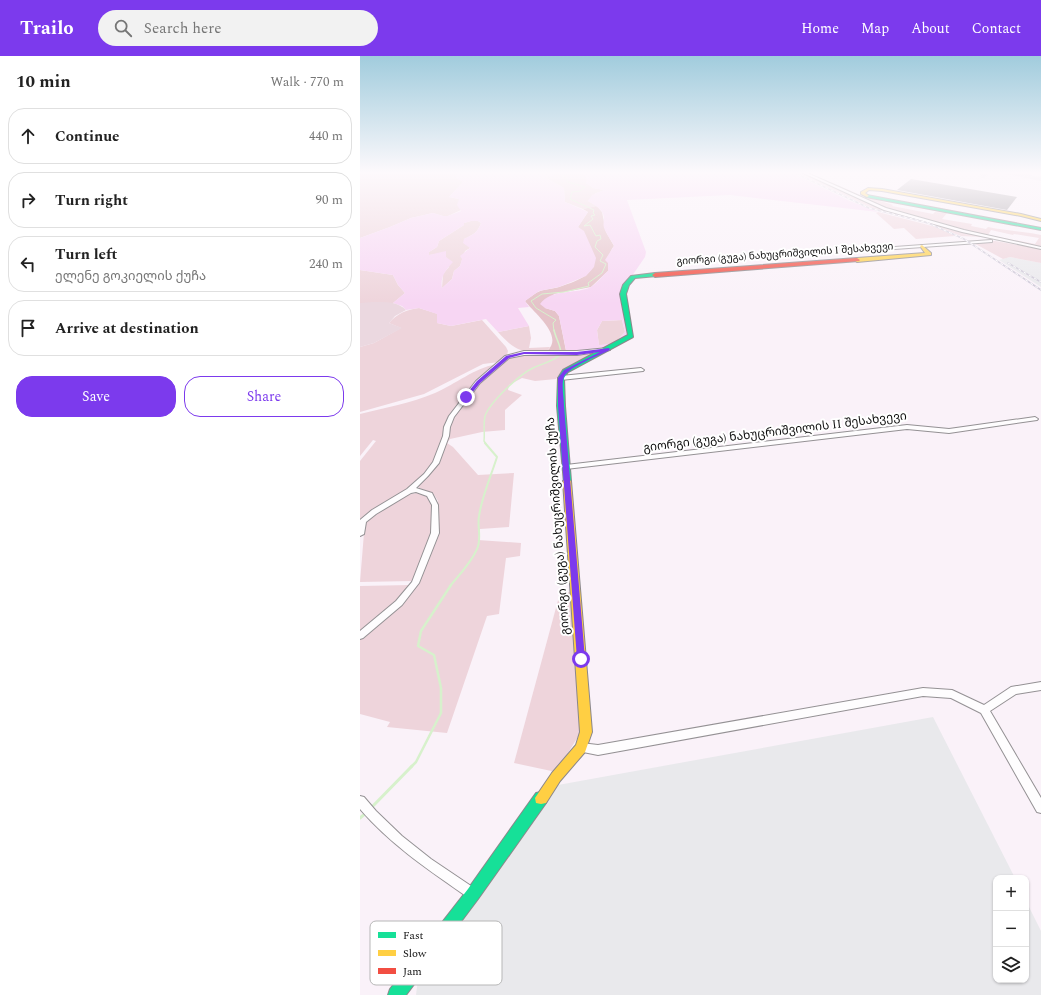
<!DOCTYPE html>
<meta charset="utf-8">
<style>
:root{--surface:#fff;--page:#f2f2f2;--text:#222;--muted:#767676;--line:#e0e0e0;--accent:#7c3aed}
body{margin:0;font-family:Spectral,"Noto Sans Georgian",serif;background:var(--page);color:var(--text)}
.controls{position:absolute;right:12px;bottom:12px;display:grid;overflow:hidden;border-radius:8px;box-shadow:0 1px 3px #0004}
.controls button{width:36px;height:36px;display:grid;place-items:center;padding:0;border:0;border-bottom:1px solid var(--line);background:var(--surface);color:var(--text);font:20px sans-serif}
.stop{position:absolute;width:12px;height:12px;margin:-9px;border:3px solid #7c3aed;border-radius:50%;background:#fff}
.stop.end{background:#7c3aed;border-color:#fff;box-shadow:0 1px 4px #0008}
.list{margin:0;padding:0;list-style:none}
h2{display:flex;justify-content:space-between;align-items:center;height:52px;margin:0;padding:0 16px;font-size:17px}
h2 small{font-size:13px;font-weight:400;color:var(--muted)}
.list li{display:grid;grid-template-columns:26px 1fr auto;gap:12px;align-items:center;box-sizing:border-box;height:56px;margin:0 8px 8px;padding:0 8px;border:1px solid var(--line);border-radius:16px}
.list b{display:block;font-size:15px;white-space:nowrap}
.list p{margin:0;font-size:13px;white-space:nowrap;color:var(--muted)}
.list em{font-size:13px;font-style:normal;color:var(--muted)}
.actions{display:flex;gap:8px;padding:12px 16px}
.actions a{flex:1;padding:9px 0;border:1px solid var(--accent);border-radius:16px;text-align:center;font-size:14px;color:var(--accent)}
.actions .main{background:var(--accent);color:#fff}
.icon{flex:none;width:22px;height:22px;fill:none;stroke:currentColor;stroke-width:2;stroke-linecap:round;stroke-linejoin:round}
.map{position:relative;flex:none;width:681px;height:939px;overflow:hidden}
header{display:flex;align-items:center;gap:24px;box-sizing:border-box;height:56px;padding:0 20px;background:var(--accent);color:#fff}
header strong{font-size:19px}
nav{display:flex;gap:22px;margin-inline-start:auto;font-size:14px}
.search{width:280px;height:36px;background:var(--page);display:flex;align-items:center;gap:10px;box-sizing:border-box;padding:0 14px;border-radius:22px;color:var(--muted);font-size:15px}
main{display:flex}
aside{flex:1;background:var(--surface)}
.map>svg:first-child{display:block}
.industrial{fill:#e9e9ec}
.green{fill:#eed4db;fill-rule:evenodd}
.forest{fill:#e5c3c9}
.sand{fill:#f7d6f3;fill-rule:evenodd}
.cemetery{fill:#ebd8e0}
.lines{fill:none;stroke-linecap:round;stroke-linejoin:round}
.stream-far4{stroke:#d7f1cc;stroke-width:1}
.stream-far3{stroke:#d7f1cc;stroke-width:1.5}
.stream-far2{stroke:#d7f1cc;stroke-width:2}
.stream-far1{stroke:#d7f1cc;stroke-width:2.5}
.stream{stroke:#d7f1cc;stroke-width:3}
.taxiway{fill:#e2dce7;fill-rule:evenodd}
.building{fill:#9d989d}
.street-casing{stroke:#949194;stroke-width:2}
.fast-casing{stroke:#8b878a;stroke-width:2}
.slow-casing{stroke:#8b878a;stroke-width:2}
.jam-casing{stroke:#8b878a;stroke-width:2}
.street{fill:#fefdfe;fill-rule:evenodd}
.fast{fill:#16e098;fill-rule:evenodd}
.slow{fill:#ffcf43;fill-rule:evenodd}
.jam{fill:#f24e42;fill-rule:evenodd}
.rail-casing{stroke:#cbc6d5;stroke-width:1.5}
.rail{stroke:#fff;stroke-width:1;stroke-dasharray:3;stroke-linecap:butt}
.route{fill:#7c3aed}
.labels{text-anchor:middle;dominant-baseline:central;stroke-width:4;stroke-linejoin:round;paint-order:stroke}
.far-street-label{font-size:10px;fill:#0e0e0e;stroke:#fff}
.street-label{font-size:12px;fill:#0e0e0e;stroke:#fff}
.key{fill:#fff;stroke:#b7b7b7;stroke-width:1}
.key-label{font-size:11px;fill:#0e0e0e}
</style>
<header>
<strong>Trailo</strong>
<div class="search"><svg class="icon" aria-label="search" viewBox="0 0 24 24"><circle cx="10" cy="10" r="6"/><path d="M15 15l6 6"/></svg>Search here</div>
<nav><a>Home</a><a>Map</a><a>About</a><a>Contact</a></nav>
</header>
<main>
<aside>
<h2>10 min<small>Walk · 770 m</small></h2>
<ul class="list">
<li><svg class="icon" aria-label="ahead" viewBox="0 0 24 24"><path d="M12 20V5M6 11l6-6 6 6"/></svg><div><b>Continue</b></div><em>440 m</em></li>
<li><svg class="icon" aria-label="right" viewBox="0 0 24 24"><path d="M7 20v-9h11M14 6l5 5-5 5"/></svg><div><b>Turn right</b></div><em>90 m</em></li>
<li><svg class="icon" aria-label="left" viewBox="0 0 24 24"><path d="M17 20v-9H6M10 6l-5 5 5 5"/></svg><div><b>Turn left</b><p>ელენე გოკიელის ქუჩა</p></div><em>240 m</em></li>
<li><svg class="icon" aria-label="arrive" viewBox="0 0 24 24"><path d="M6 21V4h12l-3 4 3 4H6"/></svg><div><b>Arrive at destination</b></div></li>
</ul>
<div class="actions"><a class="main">Save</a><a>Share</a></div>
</aside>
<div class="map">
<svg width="681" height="939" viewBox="0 0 681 939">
<rect width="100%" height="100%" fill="#faf2f9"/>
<g class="industrial">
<polygon points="650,201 681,207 681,231 639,204"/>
<polygon points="573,661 655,822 636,822 636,924 666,924 666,845 681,875 681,939 56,939 58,923 198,729"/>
</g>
<g class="green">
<polygon points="0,116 99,116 97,118 103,126 89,141 99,143 101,154 88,160 83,160 73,157 51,162 30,171 0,182"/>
<polygon points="181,116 216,116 225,119 227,124 226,127 233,132 245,134 236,137 228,145 237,150 223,153 205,146 204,132 186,122 193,119"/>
<polygon points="436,116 439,116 526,154 592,174 623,181 601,180 566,166 514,153"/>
<path d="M465 126H471L498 138 533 149 532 150 573 158 575 156 587 157 582 163 612 168 611 170 626 173 628 171C646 175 663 175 681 179V191L616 178 529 154ZM631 174 653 179 654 178 679 182 675 188 628 179Z"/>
<polygon points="518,156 576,171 595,180 556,183 544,172 534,173 516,157"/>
<path d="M111 165H118L121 167C118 176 113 179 104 183L110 192 105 195 100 210 94 215 92 223 82 232 83 218 89 211 86 201V197L69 199V196L77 191 79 185 104 169V167Z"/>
<polygon points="635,185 681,193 681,207 650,201 643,203 612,186"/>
<polygon points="0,214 33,219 38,229 45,237 33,247 0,247"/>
<path d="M59 252 78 258 77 267 91 270 122 264 146 291 148 295 147 299 139 306 123 308 64 338 0 356V291L14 287 41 272 29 267C38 257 46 254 59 252Z"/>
<polygon points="262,264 265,276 255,287 239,290 237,274 242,265"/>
<path d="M169 270 171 282 169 292 190 291 187 295C161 296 156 296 138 276Z"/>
<polygon points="240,295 203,314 196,323 175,325 162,322 149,329 148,334 162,339 145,354 145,374 122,376 90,383 87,387 93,391 118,419 154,417 149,471 120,473 118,484 161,487 160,500 146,502 139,558 127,560 87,677 27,671 30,666 0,658 0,584 17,570 57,528 78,477 78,445 73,437 59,432 59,430 79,407 89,380 92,362 120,326 148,301 155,299 219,298"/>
<path d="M137 308C122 322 97 345 88 363 81 376 83 396 73 409 54 433 25 445 0 463V405L16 385 13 384 0 400V358C25 352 51 347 75 337 96 328 114 312 137 308Z"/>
<path d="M57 437 69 440C82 466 63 500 53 525L0 526 5 465C20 455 38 439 57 437Z"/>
<polygon points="50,529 23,560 0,577 0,530"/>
<polygon points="210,536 221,676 196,716 154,707 200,537"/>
</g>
<path class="forest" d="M237 150 242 156 246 176 254 190C248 197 249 206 248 215L231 231 194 238 185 252 195 255 199 260 206 295 204 297 187 295C205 280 173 256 165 245 169 242 174 238 178 236 184 233 192 233 199 231 242 218 242 204 218 171L228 156 223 153Z"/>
<g class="sand">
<path d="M99 116H181L194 119 186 122 204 132 205 146 228 156 218 171 224 175 236 202 234 211 226 220 199 231 179 235 165 245 169 251 158 252 169 270 138 276 126 263 91 270 77 267V258L59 252 46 254 42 250 33 247 45 237 38 229 33 219 0 214V182L30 171 51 162 73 157 83 160H88L101 155 97 149 99 143 89 141 103 126 96 122 97 118ZM111 165H118L121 167C118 176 113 179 104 183L103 187 110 192 100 200 102 203 100 210 94 215 92 223 82 232C80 220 86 214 93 206L86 201V195L69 199V196L77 191 79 185 104 169V167Z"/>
<path d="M216 116H430L490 145 518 156 370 139 267 144 286 196 285 201 272 220 273 221 265 228 260 238 269 278C261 293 220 296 204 297L206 294 199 260 195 255 185 252 180 248C191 233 213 238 229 232 236 229 242 220 248 215V207L245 204 254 190C252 185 248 181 246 176 242 169 244 167 244 161 243 153 234 149 228 145L232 139 244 134 233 132 226 127 227 124 225 119ZM262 264 265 276 255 287 239 289 237 274 242 265Z"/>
</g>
<path class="cemetery" d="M12 246C25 246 37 245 46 254L35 260 29 267 42 272 14 287 0 291V247Z"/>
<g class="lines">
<polyline class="stream-far4" points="194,116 203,119 208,126 225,131 220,135 212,136 210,143 234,154 233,157 235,159 231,160 233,163 224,170 230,169 236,180 240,179 241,183 237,185 235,191 243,199 240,205 246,208 242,217 228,227 229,230 204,236 182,238 171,245 176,252 196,264 193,267 194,275"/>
<path class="stream-far3" d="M126 388 124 385C125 377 123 368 125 360 130 346 160 318 173 312 183 307 193 306 201 298 201 290 196 283 194 274"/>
<path class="stream-far2" d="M90 530C100 518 111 507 117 493 122 483 117 471 119 460 122 440 131 420 137 401L125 387"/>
<polyline class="stream-far1" points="51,711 56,706 81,657 81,632 74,599 58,590 61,575 91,529"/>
<g class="stream">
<polyline points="11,752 52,710"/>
<polyline points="0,762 7,756"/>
</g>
<g class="taxiway">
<polygon points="619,116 627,116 628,120 624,122 621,122"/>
<polygon points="635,116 656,116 681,121 681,125"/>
</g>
</g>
<polygon class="building" points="551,123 610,133 657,141 647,154 537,134"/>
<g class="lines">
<defs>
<g id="street">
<polygon points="441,116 445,116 526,152 604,174 681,191 681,193 602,176 524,154"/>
<polygon points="631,184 632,184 632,186 521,194 519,193 521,192"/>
<polygon points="248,292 250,293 250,294 217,299 164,299 149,302 120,327 94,361 90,371 89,380 79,407 68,420 56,432 72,437 78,449 79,477 59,527 42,549 3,582 0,583 0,575 36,545 52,526 71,477 72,449 67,440 56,436 51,437 16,458 6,466 4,478 0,480 0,464 12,454 47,433 64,418 73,406 83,380 84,371 89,360 116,325 145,300 164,295 217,295"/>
<polygon points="281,312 284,314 283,315 201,324 198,322 201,320"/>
<polygon points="675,361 678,363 677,364 589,377 547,373 206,413 203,411 206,409 547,369 589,373"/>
<polygon points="681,626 681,634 656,638 630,655 681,742 681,757 677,756 621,657 591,642 563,640 238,699 218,695 216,692 218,689 221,687 238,689 563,632 592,634 624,649 651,631"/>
<path d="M0 740 4 741 16 755 42 780 71 803 117 834 119 838 117 842 113 844 109 842C70 815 31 789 0 753Z"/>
</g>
<g id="fast">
<polygon points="507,139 681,172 681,174 506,141"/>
<polygon points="295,217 298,219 297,220 275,222 269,229 266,238 273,281 208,316 204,322 205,350 211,425 210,427 204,427 197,350 198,322 203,314 268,279 260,238 263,229 271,220"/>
<polygon points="181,736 186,737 187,742 186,747 118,843 46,939 28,939 30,933 108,833 176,737"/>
</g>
<g id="slow">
<polygon points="508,132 522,133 661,158 681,163 681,165 661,160 522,135 509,134 505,137 509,140 507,141 501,138 501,136"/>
<polygon points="562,189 571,197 571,199 497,206 494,204 497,202 565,197 560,190"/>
<polygon points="207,422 211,425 232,676 225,696 200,725 186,747 181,748 176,747 175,742 192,717 216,689 220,676 203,425"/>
</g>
<polygon id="jam" points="497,202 500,204 499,205 295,221 292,219 295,217"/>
</defs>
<use href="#street" class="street-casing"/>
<use href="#fast" class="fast-casing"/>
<use href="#slow" class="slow-casing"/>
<use href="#jam" class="jam-casing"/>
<use href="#street" class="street"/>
<use href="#fast" class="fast"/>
<use href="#slow" class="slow"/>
<use href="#jam" class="jam"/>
<defs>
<g id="rail">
<polyline points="433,116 509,152 568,167 604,183 681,234"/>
<polyline points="648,207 681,226"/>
</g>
</defs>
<use href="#rail" class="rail-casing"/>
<use href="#rail" class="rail"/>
</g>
<linearGradient id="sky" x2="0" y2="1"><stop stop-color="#a1ccdd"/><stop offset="0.47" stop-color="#fdf9fc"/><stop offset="1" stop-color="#fdf9fc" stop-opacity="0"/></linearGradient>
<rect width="681" height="248" fill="url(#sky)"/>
<path class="route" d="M249 292 250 294C240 299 208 311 204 321 201 329 204 342 204 350L225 603 221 606 217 603 198 350V322L204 314 240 296 217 299 164 298 149 302 120 327 108 342 104 341 117 325 146 300 164 296H217Z"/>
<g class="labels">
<g class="far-street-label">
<text transform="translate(425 198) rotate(-4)">გიორგი (გუგა) ნახუცრიშვილის I შესახვევი</text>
</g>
<g class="street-label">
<text transform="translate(415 376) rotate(-7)">გიორგი (გუგა) ნახუცრიშვილის II შესახვევი</text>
<text transform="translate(198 470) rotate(-94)">გიორგი (გუგა) ნახუცრიშვილის ქუჩა</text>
</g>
</g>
<rect x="10" y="865" width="132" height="64" rx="6" class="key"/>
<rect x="18" y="876" width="18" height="6" fill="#16e098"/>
<rect x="18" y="894" width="18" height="6" fill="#ffcf43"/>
<rect x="18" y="912" width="18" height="6" fill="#f24e42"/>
<g class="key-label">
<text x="43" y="883">Fast</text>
<text x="43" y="901">Slow</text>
<text x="43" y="919">Jam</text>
</g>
</svg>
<div class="controls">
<button>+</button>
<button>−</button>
<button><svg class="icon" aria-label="layers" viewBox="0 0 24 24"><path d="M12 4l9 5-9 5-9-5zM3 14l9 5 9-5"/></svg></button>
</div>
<div class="stop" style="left:221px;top:603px"></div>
<div class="stop end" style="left:106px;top:341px"></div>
</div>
</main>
